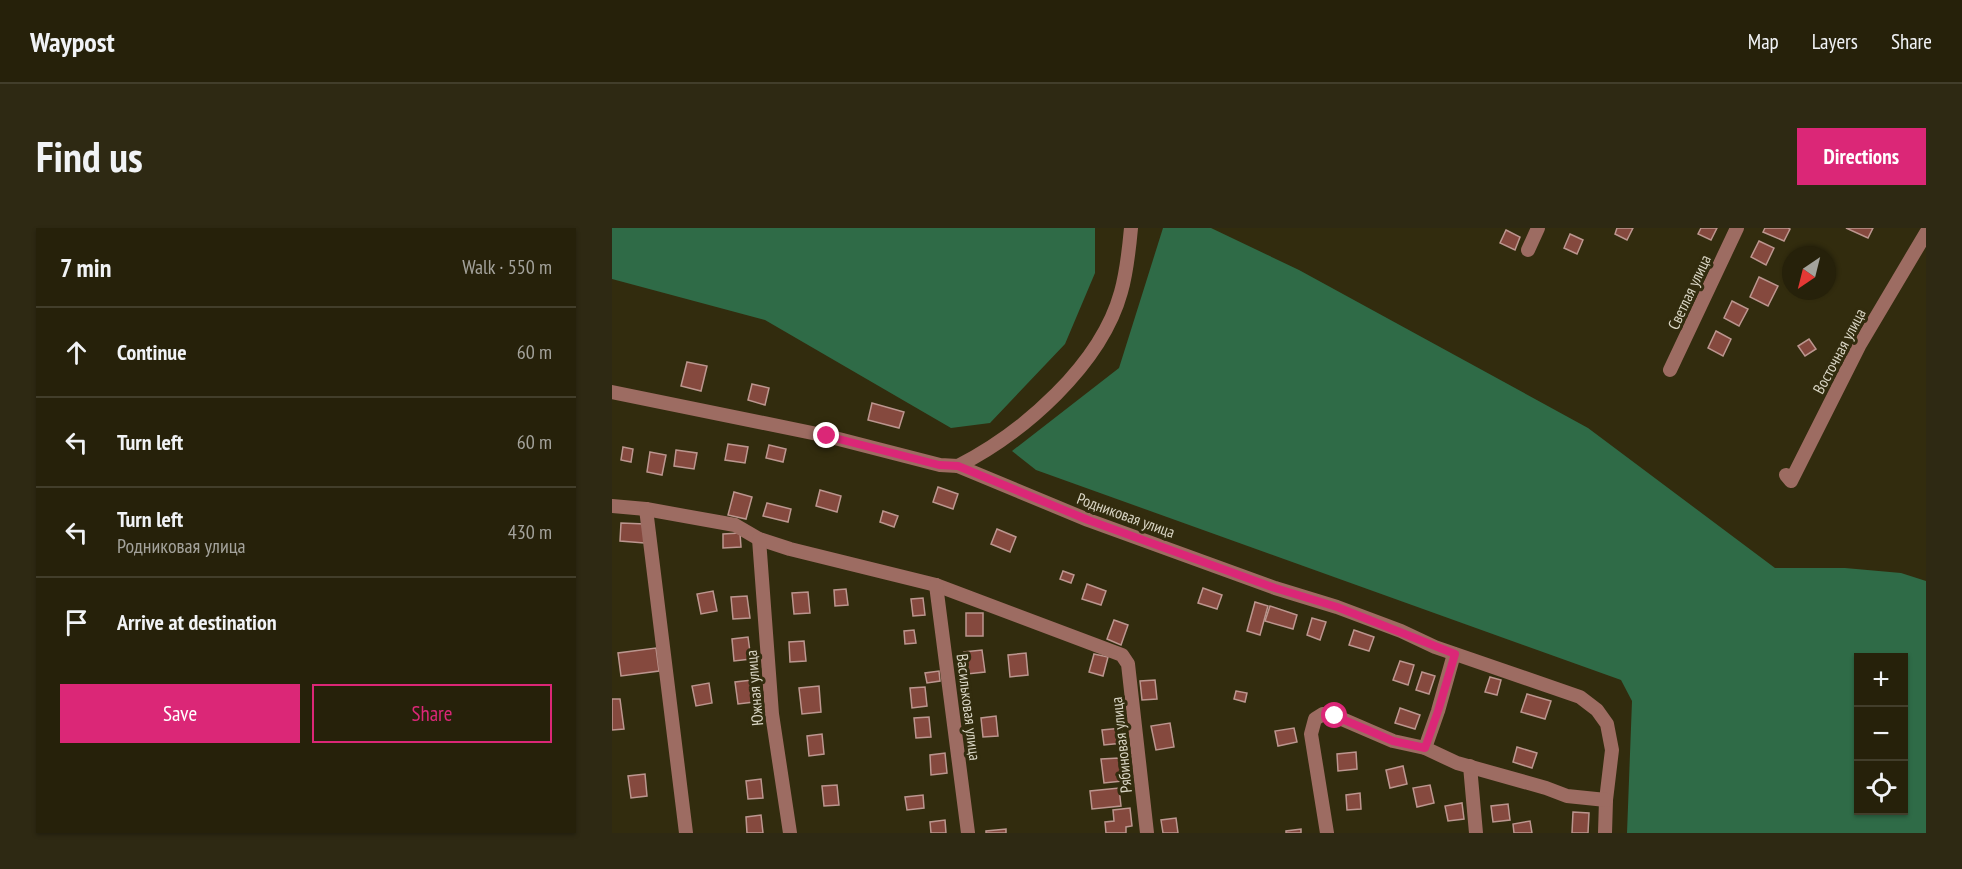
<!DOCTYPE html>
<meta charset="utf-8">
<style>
:root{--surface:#26210a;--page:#2e2913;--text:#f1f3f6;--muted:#a4a39c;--line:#423e2b;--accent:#db2777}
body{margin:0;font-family:"PT Sans Narrow",sans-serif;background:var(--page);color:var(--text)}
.controls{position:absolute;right:18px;bottom:18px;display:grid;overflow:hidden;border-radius:0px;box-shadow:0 2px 4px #0004}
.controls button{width:54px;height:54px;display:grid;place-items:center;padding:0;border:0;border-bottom:2px solid var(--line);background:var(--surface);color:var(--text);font:30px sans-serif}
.compass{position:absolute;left:1170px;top:18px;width:54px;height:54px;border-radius:50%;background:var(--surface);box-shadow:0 2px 4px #0004;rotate:215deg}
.stop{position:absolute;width:18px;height:18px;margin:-14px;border:4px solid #db2777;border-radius:50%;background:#fff}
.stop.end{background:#db2777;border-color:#fff;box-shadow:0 2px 6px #0008}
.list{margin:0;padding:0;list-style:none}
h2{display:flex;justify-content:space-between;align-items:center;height:78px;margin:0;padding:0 24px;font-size:26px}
h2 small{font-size:20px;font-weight:400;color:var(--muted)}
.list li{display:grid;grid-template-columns:39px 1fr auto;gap:18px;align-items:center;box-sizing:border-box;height:90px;padding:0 24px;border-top:2px solid var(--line)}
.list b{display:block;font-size:22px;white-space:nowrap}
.list p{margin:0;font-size:20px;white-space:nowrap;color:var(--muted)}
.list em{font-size:20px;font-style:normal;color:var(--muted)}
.actions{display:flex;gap:12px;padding:18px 24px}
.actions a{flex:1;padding:14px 0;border:2px solid var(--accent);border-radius:0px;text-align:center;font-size:21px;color:var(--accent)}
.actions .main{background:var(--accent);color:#fff}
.icon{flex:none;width:33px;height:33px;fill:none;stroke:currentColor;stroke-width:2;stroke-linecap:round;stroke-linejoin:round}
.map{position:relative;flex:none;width:1314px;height:605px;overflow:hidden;border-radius:0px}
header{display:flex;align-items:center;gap:36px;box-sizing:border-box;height:84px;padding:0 30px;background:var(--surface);border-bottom:2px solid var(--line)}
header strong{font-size:28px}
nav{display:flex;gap:33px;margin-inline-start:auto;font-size:21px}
.intro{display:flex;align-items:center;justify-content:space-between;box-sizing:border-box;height:144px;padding:0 36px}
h1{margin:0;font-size:42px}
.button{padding:15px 27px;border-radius:0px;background:var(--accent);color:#fff;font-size:21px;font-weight:700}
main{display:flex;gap:36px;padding:0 36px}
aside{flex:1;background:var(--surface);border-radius:0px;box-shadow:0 2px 4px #0004}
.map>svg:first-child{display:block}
.forest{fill:#2f6b47;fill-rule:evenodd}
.building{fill:#85493e;stroke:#bc968f;stroke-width:1.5}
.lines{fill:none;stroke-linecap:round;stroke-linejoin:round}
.minor{stroke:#9d6c62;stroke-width:14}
.route{stroke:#db2777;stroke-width:8}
.labels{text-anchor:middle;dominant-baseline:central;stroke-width:6;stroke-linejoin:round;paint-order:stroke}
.street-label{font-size:16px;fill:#d9d5c4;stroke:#322c0e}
</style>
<header>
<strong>Waypost</strong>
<nav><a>Map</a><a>Layers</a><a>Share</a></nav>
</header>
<div class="intro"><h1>Find us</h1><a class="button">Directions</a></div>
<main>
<aside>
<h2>7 min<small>Walk · 550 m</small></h2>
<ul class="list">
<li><svg class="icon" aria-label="ahead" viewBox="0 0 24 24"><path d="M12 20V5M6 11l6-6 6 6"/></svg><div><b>Continue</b></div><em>60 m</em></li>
<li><svg class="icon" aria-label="left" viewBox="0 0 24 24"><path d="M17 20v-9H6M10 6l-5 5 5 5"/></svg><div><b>Turn left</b></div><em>60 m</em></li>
<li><svg class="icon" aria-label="left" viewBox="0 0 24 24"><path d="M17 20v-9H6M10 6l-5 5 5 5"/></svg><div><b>Turn left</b><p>Родниковая улица</p></div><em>430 m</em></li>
<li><svg class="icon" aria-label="arrive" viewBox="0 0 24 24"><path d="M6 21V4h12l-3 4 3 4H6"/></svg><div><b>Arrive at destination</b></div></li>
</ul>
<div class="actions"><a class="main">Save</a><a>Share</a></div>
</aside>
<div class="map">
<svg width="1314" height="605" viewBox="0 0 1314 605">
<rect width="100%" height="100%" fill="#322c0e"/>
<g class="forest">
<polygon points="0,0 483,0 483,45 453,116 378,195 339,200 153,92 0,51"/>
<path d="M551 0H599L687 42 976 200 1163 340H1233L1289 345 1314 353V605H1015L1020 473 1009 452 424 242 400 223 507 140ZM1246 430H1292V582H1246Z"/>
</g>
<g class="building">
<polygon points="1005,0 1021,0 1015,12 1003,6"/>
<polygon points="1089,0 1105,0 1099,12 1086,6"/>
<polygon points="1153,0 1176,0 1178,1 1172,13 1151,4"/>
<polygon points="1234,0 1261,0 1256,10"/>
<polygon points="894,2 908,9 903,22 888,15"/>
<polygon points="958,6 971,12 965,26 952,20"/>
<polygon points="1147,13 1162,20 1154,37 1139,29"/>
<polygon points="1147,49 1166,58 1156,78 1138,69"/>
<polygon points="1120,73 1136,81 1127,98 1112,90"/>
<polygon points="1104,103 1119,111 1111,128 1096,120"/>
<polygon points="1197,111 1204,121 1193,128 1186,118"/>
<polygon points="75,134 95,138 89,163 69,158"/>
<polygon points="140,156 157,160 153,177 136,172"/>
<polygon points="260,175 292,184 287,200 256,192"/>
<polygon points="116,216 136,219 133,235 113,232"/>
<polygon points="157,217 174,221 171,234 154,230"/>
<polygon points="11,219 21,221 19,234 9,232"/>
<polygon points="64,222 85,225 82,241 62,238"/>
<polygon points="38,224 54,227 50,247 35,244"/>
<polygon points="326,259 346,266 341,281 321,274"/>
<polygon points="208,262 229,268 225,284 204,278"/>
<polygon points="122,264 140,269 134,291 116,287"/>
<polygon points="155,275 179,281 176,294 151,288"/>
<polygon points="271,283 286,288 282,299 268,294"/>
<polygon points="9,295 33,296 32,315 8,313"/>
<polygon points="385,301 404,309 398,324 379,316"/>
<polygon points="128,305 129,319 111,320 111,306"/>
<polygon points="451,343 462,347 459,355 448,351"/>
<polygon points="475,356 494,363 489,377 470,371"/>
<polygon points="591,360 610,367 605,381 586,375"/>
<polygon points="234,361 236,377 223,378 222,362"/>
<polygon points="101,363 105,383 89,386 85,366"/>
<polygon points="196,364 198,385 182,386 180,365"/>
<polygon points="135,368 138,390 121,391 119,369"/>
<polygon points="311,370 313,387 301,388 299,371"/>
<polygon points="643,374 656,378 648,407 635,403"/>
<polygon points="658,378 685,387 681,401 653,393"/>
<rect x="354" y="385" width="17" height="23"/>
<polygon points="700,390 714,394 708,412 695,407"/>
<polygon points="502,392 516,397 509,417 495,411"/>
<polygon points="302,402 304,415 293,416 292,403"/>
<polygon points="742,402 762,409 757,423 737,417"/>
<polygon points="136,409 139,431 122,433 120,411"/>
<polygon points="192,413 194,433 178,434 177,414"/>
<polygon points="44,420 47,443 9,448 6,425"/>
<polygon points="370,422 373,444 355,446 352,424"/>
<polygon points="414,425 416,447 398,449 396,427"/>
<polygon points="482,426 496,429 491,448 477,444"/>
<polygon points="788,433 802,437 796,457 781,452"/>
<polygon points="327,443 328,453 315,455 313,445"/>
<polygon points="810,444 823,448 817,466 804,462"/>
<polygon points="878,449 889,452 885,467 873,464"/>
<polygon points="140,452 142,474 126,476 123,454"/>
<polygon points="543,452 545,471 530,472 528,453"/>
<polygon points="97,455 100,475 84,478 80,458"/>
<polygon points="207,458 209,484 190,486 187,460"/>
<polygon points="313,459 315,478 300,480 298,460"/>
<polygon points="624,463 635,465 633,474 622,471"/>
<polygon points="915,466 939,473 933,491 909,484"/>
<polygon points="0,471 8,471 12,501 0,502"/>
<polygon points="788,480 808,487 803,501 783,495"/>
<polygon points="384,488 386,508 371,509 369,490"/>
<polygon points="317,489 319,509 304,510 302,490"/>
<polygon points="558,495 562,519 544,522 539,498"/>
<polygon points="510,500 511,515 492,517 490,502"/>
<polygon points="682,500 685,514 666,518 663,503"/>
<polygon points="210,506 212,526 197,528 195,508"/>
<polygon points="905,519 925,525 920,540 901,534"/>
<polygon points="744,524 745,541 726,543 725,526"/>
<polygon points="333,525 335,545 319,547 318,527"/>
<polygon points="507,530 510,553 492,555 489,531"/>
<polygon points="791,538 795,556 778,560 774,542"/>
<polygon points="33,546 35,568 19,570 16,548"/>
<polygon points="149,551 151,570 136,571 134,553"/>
<polygon points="225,557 227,577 212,578 210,558"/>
<polygon points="818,557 822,575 805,579 801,560"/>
<polygon points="507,560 509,578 480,581 478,563"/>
<polygon points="748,565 749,581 735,582 734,567"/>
<polygon points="311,567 312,580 295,582 293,569"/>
<polygon points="850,575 852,591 836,593 833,578"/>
<polygon points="896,576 898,592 881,594 879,578"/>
<polygon points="518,580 520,598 514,599 514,605 494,605 493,594 502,593 501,582"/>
<polygon points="961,584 977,585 976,605 960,605"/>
<polygon points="149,587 151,605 135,605 134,589"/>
<polygon points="564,590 566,605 551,605 549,592"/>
<polygon points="333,592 334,605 319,605 318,594"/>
<polygon points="918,593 920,605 902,605 901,596"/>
<polygon points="394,601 394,605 374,605 374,603"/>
<polygon points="689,601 689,605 674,605 674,603"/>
</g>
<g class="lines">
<g class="minor">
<polyline points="916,22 926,0"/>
<polyline points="1058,142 1125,0"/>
<polyline points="0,164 215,208 328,237 346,238 476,292 663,360 725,379 789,403 823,419 968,469 985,482 995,496 1000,522 994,572 993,605"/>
<path d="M346 238C411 205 489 137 509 64 515 43 517 22 519 0"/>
<polyline points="1174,247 1179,253 1247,118 1314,5"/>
<polyline points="0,278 34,281 123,297 147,311 178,321 324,357 510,427 516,436 535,605"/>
<polyline points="34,281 74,605"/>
<polyline points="147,311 160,486 178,605"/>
<polyline points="324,357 356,605"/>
<polyline points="813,520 826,483 842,426"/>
<polyline points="858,538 864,605"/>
<polyline points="715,605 699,506 703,491 711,486 723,488 781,513 813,520 845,535 934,560 955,568 994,572"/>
</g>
</g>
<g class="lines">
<polyline class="route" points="215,208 327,237 346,238 476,292 663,360 725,379 843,426 826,483 813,520 781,513 723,488"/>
</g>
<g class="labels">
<g class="street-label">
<text transform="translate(1077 64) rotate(-65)">Светлая улица</text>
<text transform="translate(1227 123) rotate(-62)">Восточная улица</text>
<text transform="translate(514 287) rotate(20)">Родниковая улица</text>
<text transform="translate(142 460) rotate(-95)">Южная улица</text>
<text transform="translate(357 479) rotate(83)">Васильковая улица</text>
<text transform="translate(509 517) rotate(-96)">Рябиновая улица</text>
</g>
</g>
</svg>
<div class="controls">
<button>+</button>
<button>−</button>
<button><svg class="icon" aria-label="locate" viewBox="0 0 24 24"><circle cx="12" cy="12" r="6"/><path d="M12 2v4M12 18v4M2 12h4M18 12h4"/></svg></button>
</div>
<svg class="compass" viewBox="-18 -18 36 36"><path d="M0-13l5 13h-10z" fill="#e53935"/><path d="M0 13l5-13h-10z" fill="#a4a39c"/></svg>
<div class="stop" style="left:723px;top:488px"></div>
<div class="stop end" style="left:215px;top:208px"></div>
</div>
</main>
